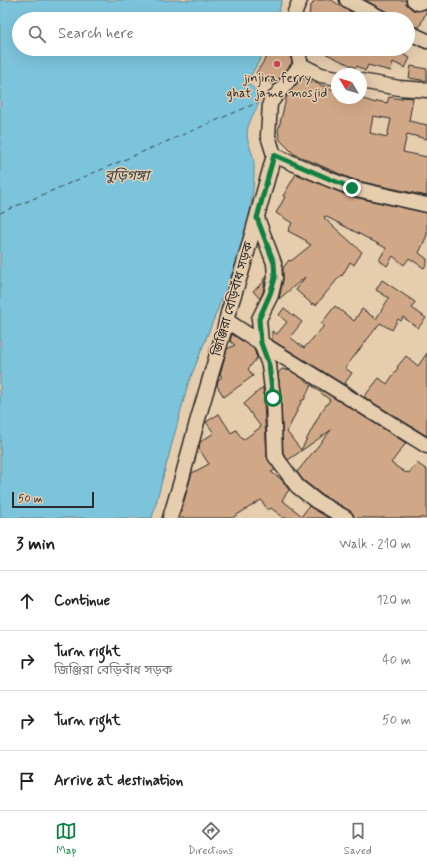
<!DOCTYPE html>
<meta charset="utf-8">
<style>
:root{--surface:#fff;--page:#f2f2f2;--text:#222;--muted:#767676;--line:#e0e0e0;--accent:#0b8043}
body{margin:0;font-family:Mynerve,"Noto Sans Bengali",sans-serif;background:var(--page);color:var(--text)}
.compass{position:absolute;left:331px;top:68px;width:36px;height:36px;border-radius:50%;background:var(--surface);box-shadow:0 4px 16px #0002;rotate:308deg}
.scale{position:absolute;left:12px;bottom:10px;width:82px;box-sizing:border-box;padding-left:4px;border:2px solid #2b2b2b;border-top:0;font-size:11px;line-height:14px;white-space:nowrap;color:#2b2b2b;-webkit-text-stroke:3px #e6cdae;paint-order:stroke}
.stop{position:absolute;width:12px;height:12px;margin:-9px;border:3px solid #0b8043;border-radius:50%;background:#fff}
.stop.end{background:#0b8043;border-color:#fff;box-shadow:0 1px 4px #0008}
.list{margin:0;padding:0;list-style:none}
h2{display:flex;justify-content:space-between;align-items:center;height:52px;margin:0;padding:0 16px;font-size:17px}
h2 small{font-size:13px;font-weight:400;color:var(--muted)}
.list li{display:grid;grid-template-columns:26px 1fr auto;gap:12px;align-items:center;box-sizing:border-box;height:60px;padding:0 16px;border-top:1px solid var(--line)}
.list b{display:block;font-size:15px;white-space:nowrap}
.list p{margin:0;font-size:13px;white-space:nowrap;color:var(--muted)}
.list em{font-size:13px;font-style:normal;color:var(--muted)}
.icon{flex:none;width:22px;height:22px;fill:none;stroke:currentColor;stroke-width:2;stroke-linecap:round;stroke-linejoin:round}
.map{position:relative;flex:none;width:427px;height:518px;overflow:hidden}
.search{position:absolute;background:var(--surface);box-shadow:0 4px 16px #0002;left:12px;right:12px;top:12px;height:44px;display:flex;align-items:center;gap:10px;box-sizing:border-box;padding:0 14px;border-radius:22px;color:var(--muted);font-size:15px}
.sheet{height:292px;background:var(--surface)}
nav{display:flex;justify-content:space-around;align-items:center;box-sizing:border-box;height:56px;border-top:1px solid var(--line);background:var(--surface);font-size:11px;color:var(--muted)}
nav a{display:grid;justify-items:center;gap:2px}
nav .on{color:var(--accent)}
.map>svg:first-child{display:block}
.water{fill:#7bc4dc;stroke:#5b8795}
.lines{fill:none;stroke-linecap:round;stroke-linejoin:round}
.ferry{stroke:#374246;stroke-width:1;stroke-dasharray:5 4;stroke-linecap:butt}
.building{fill:#d1a887;stroke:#2b2b2b;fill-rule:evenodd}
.minor-casing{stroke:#2b2b2b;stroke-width:17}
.minor{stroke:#e6cdae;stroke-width:14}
.route{stroke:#0b8043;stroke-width:5}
.poi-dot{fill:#d1495b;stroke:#e6cdae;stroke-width:1.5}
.labels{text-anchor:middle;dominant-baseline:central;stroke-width:3;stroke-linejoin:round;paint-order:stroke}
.poi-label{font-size:13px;fill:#2b2b2b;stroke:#e6cdae}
.street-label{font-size:13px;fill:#2b2b2b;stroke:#e6cdae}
.water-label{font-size:14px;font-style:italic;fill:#374246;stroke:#e6cdae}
</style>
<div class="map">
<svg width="427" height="518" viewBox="0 0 427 518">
<rect width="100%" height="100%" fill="#e6cdae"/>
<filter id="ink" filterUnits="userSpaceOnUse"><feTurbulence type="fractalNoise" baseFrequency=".025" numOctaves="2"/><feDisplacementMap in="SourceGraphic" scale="8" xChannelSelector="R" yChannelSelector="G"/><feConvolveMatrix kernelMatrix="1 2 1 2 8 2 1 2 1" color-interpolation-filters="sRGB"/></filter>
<g filter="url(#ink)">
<path class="water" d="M0 0H282L276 19H19V49H266L247 82C273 103 248 110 247 134 247 144 254 154 254 164 255 196 247 228 238 258L188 384 152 518H0Z"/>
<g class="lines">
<polyline class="ferry" points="0,213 259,102"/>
</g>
<g class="building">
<polygon points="315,0 332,0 343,8 365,19 309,19 310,7"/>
<polygon points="365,0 406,0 406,4 413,10 417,11 427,9 427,10 419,28 408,24 408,19 391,19 390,15 387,12"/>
<polygon points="272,49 289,49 292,63 274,85 256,73"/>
<polygon points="316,49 398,49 403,51 402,54 410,58 405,68 393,62 391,71 368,65 365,71 357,66 356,68"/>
<polygon points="411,66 427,69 427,81 409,78"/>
<path d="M302 78 337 91V98H360L376 103 377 101 387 103 389 97 402 99V97L413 98 409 121 427 125V139L407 134 403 152 427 157V196L354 180 294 154 280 140 278 131 287 95ZM373 116 391 119 387 137 370 133Z"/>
<polygon points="296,174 349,196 427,213 427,235 419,253 427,259 427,264 424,268 409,258 404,265 393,256 387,266 379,260 386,248 325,216 324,218 362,252 354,265 350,262 342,276 341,275 316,305 314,303 313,305 296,290 305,277 279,299 283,280 283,268 289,260 291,261 311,245 306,242 307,241 288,231 292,223 276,213 285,197 283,196"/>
<polygon points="266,276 263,292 260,299 253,291 264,282 263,280"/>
<polygon points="382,280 415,302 412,308 426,318 418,328 403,317 401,321 398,319 392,330 380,323 345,368 352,373 345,383 358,393 272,340 272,331 277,334 287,322 279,315 284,308 302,322 290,337 304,348 324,326 321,324 335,306 354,321 362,309 376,319 389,298 376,290"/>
<polygon points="232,334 254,349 257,358 248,369 253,376 224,397 217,386 218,380 222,377 220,374 227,349 235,345 230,341"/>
<polygon points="427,353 427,436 364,397 379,378 387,384 398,368 397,367 406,356 418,366"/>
<path d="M282 369 291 371 406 443 391 463 406 473 407 472 409 473 417 463 427 470V518H354L353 514 350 511 321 494 303 480 297 472 331 430 288 460 283 453 281 398 278 373ZM311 385 330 400 321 412 301 450 287 432 302 400H304Z"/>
<polygon points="263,387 267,457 275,470 271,472 281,479 289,490 282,500 302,516 309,506 329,518 284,518 271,508 268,510 261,500 232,518 179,518 192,473 209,464 199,449 200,442 214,433 206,422 219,414 231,433 236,430 243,440 261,427 244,404"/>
</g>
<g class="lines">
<defs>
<g id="minor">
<polyline points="347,0 383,19"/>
<polyline points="414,0 418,3 427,0"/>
<polyline points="294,19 295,12 300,0"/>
<polyline points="408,32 427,41"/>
<polyline points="297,49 301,65"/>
<polyline points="301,65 321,75 337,78"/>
<polyline points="361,81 399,88 427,90"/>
<polyline points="274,155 331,180 352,188 427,205"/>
<polyline points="257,218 274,263 275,278 271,295 259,319 261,343 269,365 273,398 275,456 297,486 316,501 346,518"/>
<polyline points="227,321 261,343 427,446"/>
<polyline points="170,518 182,478 197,422 224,331 228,313 243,267 274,155 268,136 270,103 301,65"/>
</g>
</defs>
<use href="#minor" class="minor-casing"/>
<use href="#minor" class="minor"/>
</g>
</g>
<g class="lines" filter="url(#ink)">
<polyline class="route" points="273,398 269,365 261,343 259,319 270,294 275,278 274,263 257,218 274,155 332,180 352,188"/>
</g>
<circle class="poi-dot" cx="277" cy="64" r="4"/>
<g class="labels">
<g class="poi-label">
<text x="277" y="78">jinjira ferry<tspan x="277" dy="15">ghat jame mosjid</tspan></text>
</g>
<g class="street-label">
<text transform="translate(233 299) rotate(-74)">জিঞ্জিরা বেড়িবাঁধ সড়ক</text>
</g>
<g class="water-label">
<text x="127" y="176">বুড়িগঙ্গা</text>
</g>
</g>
</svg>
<svg class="compass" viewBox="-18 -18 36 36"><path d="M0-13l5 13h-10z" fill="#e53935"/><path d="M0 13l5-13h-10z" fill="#767676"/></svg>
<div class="scale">50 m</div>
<div class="stop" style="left:273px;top:398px"></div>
<div class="stop end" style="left:352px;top:188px"></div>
<div class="search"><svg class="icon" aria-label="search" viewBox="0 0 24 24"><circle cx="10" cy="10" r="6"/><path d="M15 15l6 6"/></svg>Search here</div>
</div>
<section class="sheet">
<h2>3 min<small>Walk · 210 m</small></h2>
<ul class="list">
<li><svg class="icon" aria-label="ahead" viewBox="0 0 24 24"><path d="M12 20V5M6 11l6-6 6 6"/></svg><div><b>Continue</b></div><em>120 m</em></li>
<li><svg class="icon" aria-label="right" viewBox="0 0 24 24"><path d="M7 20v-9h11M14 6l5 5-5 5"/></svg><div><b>Turn right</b><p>জিঞ্জিরা বেড়িবাঁধ সড়ক</p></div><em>40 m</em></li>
<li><svg class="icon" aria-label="right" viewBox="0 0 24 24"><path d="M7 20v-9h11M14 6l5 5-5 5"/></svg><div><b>Turn right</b></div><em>50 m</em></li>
<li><svg class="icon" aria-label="arrive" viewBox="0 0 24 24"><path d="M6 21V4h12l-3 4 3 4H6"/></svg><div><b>Arrive at destination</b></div></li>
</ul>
</section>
<nav>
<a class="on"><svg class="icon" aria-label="map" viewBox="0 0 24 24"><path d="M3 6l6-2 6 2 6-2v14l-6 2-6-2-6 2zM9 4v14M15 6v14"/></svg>Map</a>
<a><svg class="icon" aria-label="directions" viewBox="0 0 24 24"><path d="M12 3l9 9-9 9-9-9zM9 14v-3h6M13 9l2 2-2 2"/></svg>Directions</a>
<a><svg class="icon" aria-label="saved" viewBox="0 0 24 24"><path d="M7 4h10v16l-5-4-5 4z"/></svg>Saved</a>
</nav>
